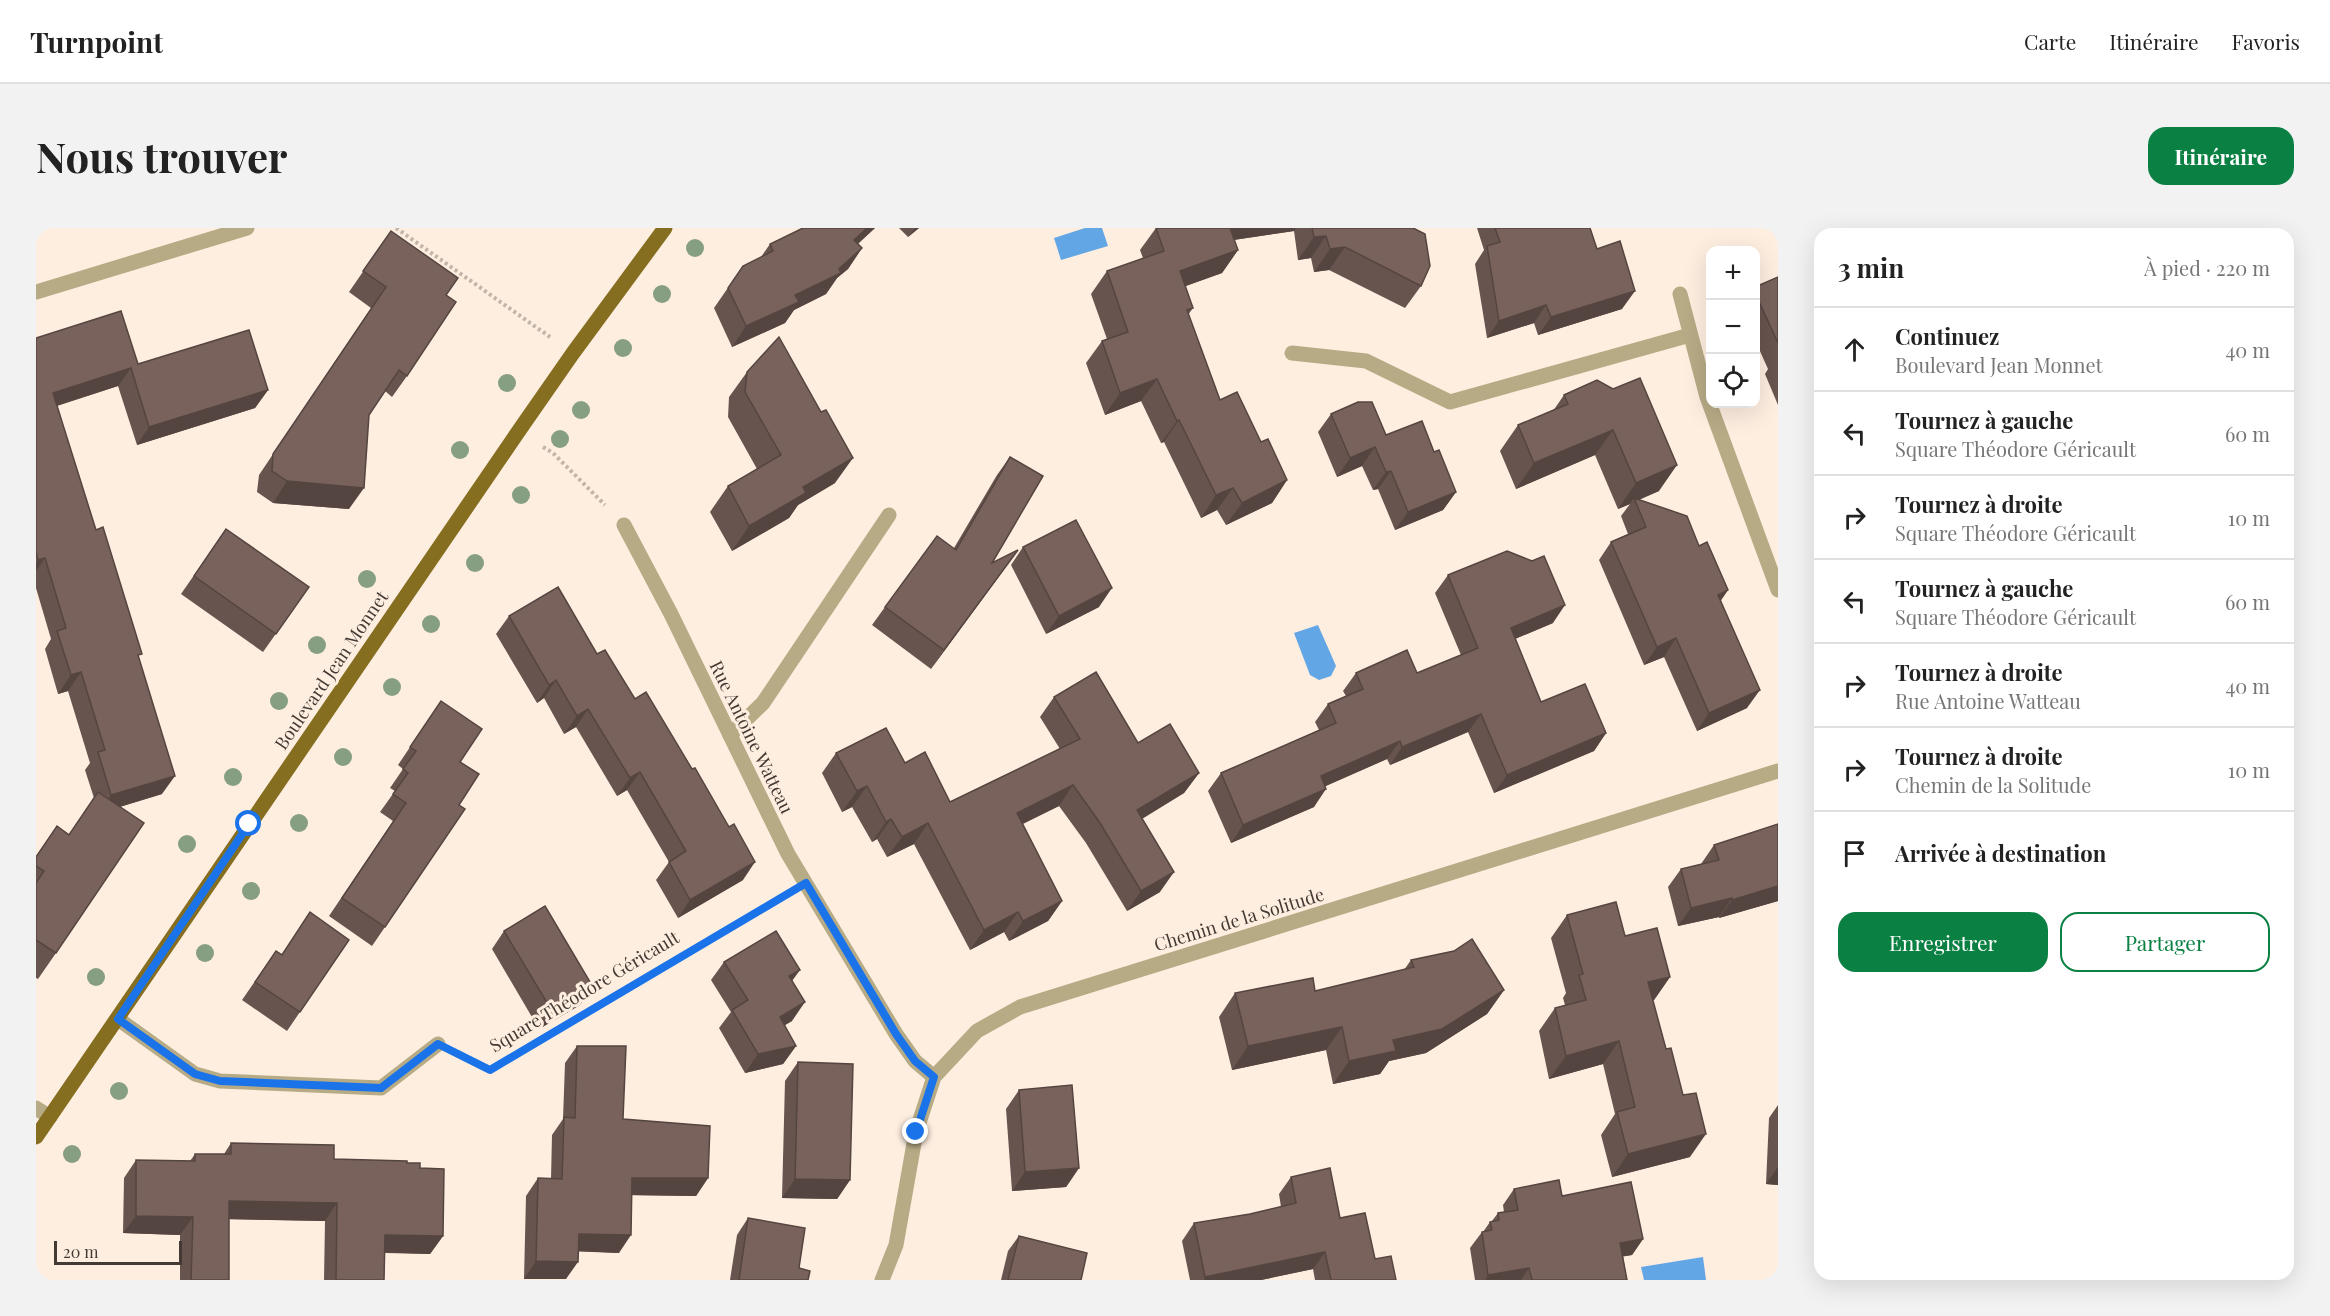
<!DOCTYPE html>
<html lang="fr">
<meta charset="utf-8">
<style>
:root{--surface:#fff;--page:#f2f2f2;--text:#222;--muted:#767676;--line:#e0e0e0;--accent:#0b8043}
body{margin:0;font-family:"Playfair Display",serif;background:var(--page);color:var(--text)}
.controls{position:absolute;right:18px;top:18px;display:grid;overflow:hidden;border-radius:12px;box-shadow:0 6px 24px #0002}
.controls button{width:54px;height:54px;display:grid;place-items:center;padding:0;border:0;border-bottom:2px solid var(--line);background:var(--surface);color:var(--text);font:30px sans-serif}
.scale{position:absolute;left:18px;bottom:15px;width:128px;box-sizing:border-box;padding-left:6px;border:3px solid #423a33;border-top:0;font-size:16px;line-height:21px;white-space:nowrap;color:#423a33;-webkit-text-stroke:4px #feeee0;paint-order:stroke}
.stop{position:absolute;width:18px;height:18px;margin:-14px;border:4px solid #1a73e8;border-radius:50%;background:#fff}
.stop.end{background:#1a73e8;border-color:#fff;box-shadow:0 2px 6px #0008}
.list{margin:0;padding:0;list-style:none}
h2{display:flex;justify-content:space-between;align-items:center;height:78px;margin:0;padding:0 24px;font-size:26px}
h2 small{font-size:20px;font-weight:400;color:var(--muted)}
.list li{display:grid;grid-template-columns:39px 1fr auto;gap:18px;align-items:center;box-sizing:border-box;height:84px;padding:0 24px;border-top:2px solid var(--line)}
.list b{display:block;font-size:22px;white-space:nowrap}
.list p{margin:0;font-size:20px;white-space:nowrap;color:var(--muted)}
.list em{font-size:20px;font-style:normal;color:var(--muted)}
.actions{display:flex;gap:12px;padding:18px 24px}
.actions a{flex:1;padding:14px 0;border:2px solid var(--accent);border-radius:18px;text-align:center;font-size:21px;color:var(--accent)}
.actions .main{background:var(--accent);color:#fff}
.icon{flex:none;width:33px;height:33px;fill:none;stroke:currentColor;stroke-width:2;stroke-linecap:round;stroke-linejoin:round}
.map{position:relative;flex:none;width:1742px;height:1052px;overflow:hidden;border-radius:18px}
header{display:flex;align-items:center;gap:36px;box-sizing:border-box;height:84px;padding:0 30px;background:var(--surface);border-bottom:2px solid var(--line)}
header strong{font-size:28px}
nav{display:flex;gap:33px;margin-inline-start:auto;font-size:21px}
.intro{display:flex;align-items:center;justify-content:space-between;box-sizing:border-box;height:144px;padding:0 36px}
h1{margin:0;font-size:42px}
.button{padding:15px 27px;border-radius:18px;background:var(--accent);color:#fff;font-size:21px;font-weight:700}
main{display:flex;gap:36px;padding:0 36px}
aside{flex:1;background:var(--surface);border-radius:18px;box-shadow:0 6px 24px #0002}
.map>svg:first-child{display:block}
.water{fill:#62a6e5}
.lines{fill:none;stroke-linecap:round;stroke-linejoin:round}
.path{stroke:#c1b4a8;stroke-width:4;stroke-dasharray:3 3;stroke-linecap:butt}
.minor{stroke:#b7ab86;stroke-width:15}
.major{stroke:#856e20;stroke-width:15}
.tree{fill:#869e82}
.wall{fill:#68544f}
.shaded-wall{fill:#554540}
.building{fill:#79625c;stroke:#554540;stroke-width:1.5}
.route{stroke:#1a73e8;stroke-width:8}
.labels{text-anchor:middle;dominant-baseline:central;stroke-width:6;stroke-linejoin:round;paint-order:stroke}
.street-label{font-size:18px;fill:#423a33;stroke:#feeee0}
</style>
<header>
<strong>Turnpoint</strong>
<nav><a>Carte</a><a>Itinéraire</a><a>Favoris</a></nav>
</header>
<div class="intro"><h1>Nous trouver</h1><a class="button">Itinéraire</a></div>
<main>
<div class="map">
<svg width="1742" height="1052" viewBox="0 0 1742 1052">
<rect width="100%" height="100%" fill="#feeee0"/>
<g class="water">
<polygon points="1049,0 1066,0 1072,18 1025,32 1018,10"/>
<polygon points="1282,397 1300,438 1295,448 1283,452 1274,447 1258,405"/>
<polygon points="1667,1029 1670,1052 1608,1052 1605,1039"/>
</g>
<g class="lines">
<g class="path">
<polyline points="360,0 514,109"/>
<polyline points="507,219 517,225 569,277"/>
<polyline points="427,828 454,842 744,670"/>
</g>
<g class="minor">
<polyline points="0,64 211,0"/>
<polyline points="1644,66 1671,169 1742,362"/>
<polyline points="1256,125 1330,133 1414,174 1654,107"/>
<polyline points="588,297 635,386 752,626 860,806 879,833 898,849"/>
<polyline points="694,507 727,475 853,287"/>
<polyline points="82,791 159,846 184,853 345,860 402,816"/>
<polyline points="0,880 14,889"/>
<polyline points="846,1052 860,1017 880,904 898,849 941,803 984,779 1742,543"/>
</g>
<polyline class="major" points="0,909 482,204 537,125 629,0"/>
</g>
<g class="tree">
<circle cx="659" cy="20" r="9"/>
<circle cx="626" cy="66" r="9"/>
<circle cx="587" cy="120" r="9"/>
<circle cx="471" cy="155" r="9"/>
<circle cx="545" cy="182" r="9"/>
<circle cx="524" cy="211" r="9"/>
<circle cx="424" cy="222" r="9"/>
<circle cx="485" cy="267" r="9"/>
<circle cx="439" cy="335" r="9"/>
<circle cx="331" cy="351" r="9"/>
<circle cx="395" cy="396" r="9"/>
<circle cx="281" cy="417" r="9"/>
<circle cx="356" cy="459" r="9"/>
<circle cx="243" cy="473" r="9"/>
<circle cx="307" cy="529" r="9"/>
<circle cx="197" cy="549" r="9"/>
<circle cx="263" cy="595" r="9"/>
<circle cx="151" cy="616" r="9"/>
<circle cx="215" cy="663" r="9"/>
<circle cx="169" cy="725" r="9"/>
<circle cx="60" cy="749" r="9"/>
<circle cx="83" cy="863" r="9"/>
<circle cx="36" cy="926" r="9"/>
</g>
<g class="wall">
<polygon points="839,0 822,16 826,20 812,41 801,50 790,66 758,82 749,95 696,119 678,80 707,38 725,29 734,16"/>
<polygon points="863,0 883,0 872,9"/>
<polygon points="1120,0 1377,0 1385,58 1369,80 1293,42 1278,44 1275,30 1262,32 1258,3 1198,12 1202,22 1186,45 1149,58 1157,80 1152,87 1184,172 1225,214 1251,252 1236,275 1190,297 1181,282 1165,290 1128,214 1125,215 1105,173 1069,187 1050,135 1066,113 1071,111 1055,66 1071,43 1107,30 1104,22"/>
<polygon points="1441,0 1554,0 1561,21 1586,81 1502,107 1498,95 1451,110 1439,36 1448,22"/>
<polygon points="355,3 410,67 371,148 356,169 349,163 333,187 313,281 237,275 221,264 223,247 335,80 313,64"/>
<polygon points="1742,49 1742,177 1729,146 1732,141 1719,112 1719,59"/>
<polygon points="0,110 102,136 232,162 219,180 101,217 82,158 21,178 60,302 103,431 126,566 84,579 20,725 2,751 0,750 0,628 21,598 33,606 58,570 49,542 54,535 32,463 22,466 9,421 15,411 0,360"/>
<polygon points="711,144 799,255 762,277 753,290 696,323 674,284 692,258 721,241 692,189 693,169"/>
<polygon points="1561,152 1623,263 1603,272 1663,318 1692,362 1685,372 1711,480 1661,503 1628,429 1608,437 1563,332 1575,314 1592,306 1585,288 1594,276 1582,281 1559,227 1480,261 1464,223 1482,197 1517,183 1528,167"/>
<polygon points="1295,186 1350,207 1398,224 1420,264 1407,282 1359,302 1342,261 1337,262 1326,238 1301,249 1282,204"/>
<polygon points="974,229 956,335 982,322 895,441 836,397 849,379 918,320 961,247"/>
<polygon points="190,301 273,359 227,424 145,366"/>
<polygon points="987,319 1063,379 1010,406 975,337"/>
<polygon points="1412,347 1517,395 1479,411 1505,474 1570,505 1558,523 1458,565 1432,504 1354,537 1351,531 1289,558 1278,579 1195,615 1172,563 1185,545 1283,502 1279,494 1292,476 1310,468 1307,463 1320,445 1381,445 1425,427 1399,365"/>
<polygon points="473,388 561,426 707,652 642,690 620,652 633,634 591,562 581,568 540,499 528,506 508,470 501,475 460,406"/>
<polygon points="1018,469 1102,515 1163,545 1148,565 1106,591 1124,664 1091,683 1050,615 1023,578 987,596 1026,673 1012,693 973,713 968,704 934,722 878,616 851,629 841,611 836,614 816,579 806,584 786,545 800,525 869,535 914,574 1024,521 1004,489"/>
<polygon points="405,473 424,534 423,577 349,699 336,718 293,688 357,593 344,584 359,563 354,560 367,541 362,537"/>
<polygon points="1678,617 1742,673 1683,690 1683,689 1642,698 1632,659 1645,641 1665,636"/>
<polygon points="274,684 313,712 251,803 206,772 240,723 246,726"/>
<polygon points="1531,687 1589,708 1634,749 1618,772 1617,772 1654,929 1576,949 1565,907 1579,886 1567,836 1513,851 1503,803 1519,780 1529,777 1527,770 1530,765 1515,710"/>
<polygon points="468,703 544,777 503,801 456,721"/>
<polygon points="1375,732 1468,762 1451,786 1390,825 1353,833 1344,846 1297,856 1290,822 1196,842 1183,789 1199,765 1279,763 1368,742"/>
<polygon points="688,734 756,753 756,793 748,797 760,818 747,836 709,845 683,800 695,784 675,752"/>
<polygon points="541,818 587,891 672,950 660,968 596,967 583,1025 543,1023 530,1051 488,1051 490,968 502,950 515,951 516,907 527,891 529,835"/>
<polygon points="762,834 814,952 801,971 746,970 749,853"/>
<polygon points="983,862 1043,940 1030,959 976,963 970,881"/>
<polygon points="1742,877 1742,957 1730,956 1733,890"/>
<polygon points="195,915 298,931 371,935 384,940 407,1008 394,1026 349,1025 348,1052 288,1052 289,993 193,991 193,1052 144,1052 144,1007 87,1005 88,950 100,932 154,933 159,926 188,926"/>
<polygon points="1255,949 1304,990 1339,1031 1360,1052 1279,1052 1277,1041 1225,1052 1154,1052 1146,1013 1158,995 1214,986 1245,979 1243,966"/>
<polygon points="1478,961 1526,968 1607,1011 1596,1027 1587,1028 1591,1052 1439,1052 1434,1020 1446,1004 1447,1004 1454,994 1456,993 1462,985 1468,984 1467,977"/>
<polygon points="712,990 763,1040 772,1052 694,1052 701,1007"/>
<polygon points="983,1008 1045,1052 965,1052 972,1023"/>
</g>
<g class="shaded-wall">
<polygon points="831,0 839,0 803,32 818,12"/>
<polygon points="879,0 883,0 872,9"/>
<polygon points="1186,0 1260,0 1258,3 1176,15"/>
<polygon points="1290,8 1275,30 1262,32 1278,9"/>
<polygon points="1309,19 1293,42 1278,44 1294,21"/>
<polygon points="826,20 812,41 801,50 790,66 758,82 749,95 696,119 710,98 759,67 803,41"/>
<polygon points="1202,22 1186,45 1128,66 1144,43"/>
<polygon points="1599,63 1586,81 1502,107 1515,89"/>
<polygon points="1510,77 1498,95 1451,110 1463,93"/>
<polygon points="95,140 82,158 4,183 17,165"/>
<polygon points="1121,151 1105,173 1069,187 1084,165"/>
<polygon points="232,162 219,180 101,217 113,199"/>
<polygon points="1143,192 1128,214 1125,215 1141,193"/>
<polygon points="1577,202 1559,227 1480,261 1498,235"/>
<polygon points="1339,219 1326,238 1301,249 1314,230"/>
<polygon points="817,230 799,255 762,277 753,290 696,323 713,298 767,259"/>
<polygon points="1641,237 1623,263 1599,273 1598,270 1594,276 1582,281 1600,255"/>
<polygon points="1355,243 1342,261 1337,262 1350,244"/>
<polygon points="1251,252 1236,275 1190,297 1206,275"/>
<polygon points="251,253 328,260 313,281 237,275"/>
<polygon points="1197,260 1181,282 1165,290 1180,267"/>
<polygon points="1420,264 1407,282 1359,302 1372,284"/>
<polygon points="982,322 969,340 895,441 908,422"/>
<polygon points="9,330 0,343 0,335 2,332"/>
<polygon points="1076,360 1063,379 1010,406 1023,388"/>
<polygon points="1692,362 1679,381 1682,367"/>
<polygon points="1529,377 1517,395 1462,418 1475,400"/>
<polygon points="1640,410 1628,429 1608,437 1621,419"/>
<polygon points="45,444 32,463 22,466 35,447"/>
<polygon points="520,452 508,470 501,475 513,457"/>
<polygon points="1724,462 1711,480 1661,503 1673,485"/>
<polygon points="552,481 540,499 528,506 541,488"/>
<polygon points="1445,486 1432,504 1354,537 1366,519"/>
<polygon points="1570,505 1558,523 1458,565 1471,547"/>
<polygon points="1364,513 1351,531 1272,566 1285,548"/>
<polygon points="604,544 591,562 581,568 594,550"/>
<polygon points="1163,545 1148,565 1087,602 1101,582"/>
<polygon points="139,548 126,566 63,585 75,567"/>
<polygon points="1037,557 1023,578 967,605 981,585"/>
<polygon points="831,558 816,579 806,584 821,563"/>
<polygon points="1290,561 1278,579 1195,615 1207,597"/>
<polygon points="855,591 841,611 836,614 850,594"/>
<polygon points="892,595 878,616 851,629 866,609"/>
<polygon points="719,634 707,652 642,690 654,672"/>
<polygon points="1138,644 1124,664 1091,683 1105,663"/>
<polygon points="1742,658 1742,673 1683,690 1696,672"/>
<polygon points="1696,670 1683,689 1642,698 1655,680"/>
<polygon points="1026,673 1012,693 973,713 987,693"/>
<polygon points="982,684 968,704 934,722 948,702"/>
<polygon points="764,742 751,760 753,748"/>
<polygon points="1634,749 1618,772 1596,778 1612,754"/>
<polygon points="557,759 544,777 503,801 516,783"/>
<polygon points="1468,762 1451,786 1390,825 1353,833 1344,846 1297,856 1313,833"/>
<polygon points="769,774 756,793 731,808 744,789"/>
<polygon points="1306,799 1290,822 1196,842 1212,818"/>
<polygon points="1583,813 1567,836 1513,851 1530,828"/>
<polygon points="760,818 747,836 709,845 722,826"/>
<polygon points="1670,906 1654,929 1576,949 1592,926"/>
<polygon points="1742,939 1742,957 1730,956"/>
<polygon points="1043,940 1030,959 976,963 989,944"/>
<polygon points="596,950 672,950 660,968 584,967"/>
<polygon points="759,951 814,952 801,971 746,970"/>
<polygon points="193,973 301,975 289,993 181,991"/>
<polygon points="100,988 157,989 144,1007 87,1005"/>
<polygon points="543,1006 595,1007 583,1025 531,1023"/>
<polygon points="349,1007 407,1008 394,1026 337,1024"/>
<polygon points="1607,1011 1596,1027 1573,1031 1584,1015"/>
<polygon points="1289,1024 1277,1041 1225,1052 1168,1052 1169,1049"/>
<polygon points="500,1033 542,1034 530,1051 488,1051"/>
<polygon points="1493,1040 1485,1052 1449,1052 1452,1047"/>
</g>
<g class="building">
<polygon points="767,0 831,0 818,12 826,20 803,41 805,45 759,67 763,74 710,98 692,60 707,38 737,23 734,16"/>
<polygon points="1120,0 1194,0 1202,22 1144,43 1157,80 1151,82 1184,172 1201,164 1225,214 1232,211 1251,252 1206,275 1197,260 1180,267 1143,192 1141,193 1121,151 1084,165 1066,113 1092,104 1071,43 1128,23"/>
<polygon points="1276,0 1377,0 1389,6 1394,38 1385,58 1309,19 1294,21 1290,8 1278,9"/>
<polygon points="1459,0 1554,0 1561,21 1584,13 1599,63 1515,89 1510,77 1463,93 1451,18 1464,14"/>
<polygon points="355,3 422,50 410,67 420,74 371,148 363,142 333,187 328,260 251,253 236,243 237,226 350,59 327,43"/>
<polygon points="1742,49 1742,115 1719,65 1719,59"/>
<polygon points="85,83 102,136 213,102 232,162 113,199 95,140 17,165 60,302 67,299 106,426 102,427 139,548 75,567 62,524 69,522 45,444 35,447 21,403 30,400 9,330 2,332 0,324 0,110"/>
<polygon points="743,109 785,184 790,182 817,230 767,259 770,265 713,298 692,258 745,227 709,164 711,144"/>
<polygon points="1604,150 1641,237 1600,255 1577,202 1498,235 1482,197 1532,176 1528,167 1561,152 1577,161"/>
<polygon points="1322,174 1336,174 1350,207 1386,193 1398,224 1403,222 1420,264 1372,284 1355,243 1350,244 1339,219 1314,230 1295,186"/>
<polygon points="974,229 1007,248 956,335 982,322 908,422 849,379 901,308 920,322"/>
<polygon points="1598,270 1651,288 1663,318 1671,314 1692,362 1682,367 1724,462 1673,485 1640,410 1621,419 1575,314 1610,299"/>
<polygon points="1040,292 1076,360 1023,388 987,319"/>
<polygon points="190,301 273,359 240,406 158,348"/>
<polygon points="1471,323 1496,333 1508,328 1529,377 1475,400 1505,474 1549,456 1570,505 1471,547 1445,486 1366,519 1364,513 1285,548 1290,561 1207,597 1185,545 1300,495 1292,476 1327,461 1320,445 1371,422 1381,445 1442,420 1412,347"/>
<polygon points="522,359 561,426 569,422 599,471 610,464 656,541 659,540 693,599 698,596 719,634 654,672 633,634 650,623 604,544 594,550 552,481 541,488 520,452 513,457 473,388"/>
<polygon points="1060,444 1102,515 1134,496 1163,545 1101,582 1138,644 1105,663 1064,595 1037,557 981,585 1026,673 987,693 982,684 948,702 892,595 866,609 855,591 850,594 831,558 821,563 800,525 850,500 869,535 889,524 914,574 1044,511 1018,469"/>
<polygon points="405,473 446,501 424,534 443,546 423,577 429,581 349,699 306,670 370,575 357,566 372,545 367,541 380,523 374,519"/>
<polygon points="62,564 108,595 20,725 0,712 0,655 8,643 0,638 0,629 21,598 33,607"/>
<polygon points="1742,596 1742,658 1696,672 1696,670 1655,680 1645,641 1683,632 1678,617"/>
<polygon points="1580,674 1589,708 1621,700 1634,749 1612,754 1630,821 1635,820 1647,867 1660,865 1670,906 1592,926 1581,884 1599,879 1583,813 1530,828 1519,780 1550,772 1543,747 1547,746 1531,687"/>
<polygon points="509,678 557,759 516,783 468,703"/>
<polygon points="274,684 313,712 264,784 219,754 240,723 246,727"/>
<polygon points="740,703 764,742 753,748 769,774 744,789 760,818 722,826 696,782 712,772 688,734"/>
<polygon points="1436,711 1468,762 1406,801 1357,812 1360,823 1313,833 1306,799 1212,818 1199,765 1277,750 1279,763 1378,739 1375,732 1418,723"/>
<polygon points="541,818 590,818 587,891 674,898 672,950 596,950 595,1007 543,1006 542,1034 500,1033 502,950 526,951 528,889 539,890"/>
<polygon points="762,834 817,836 814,952 759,951"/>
<polygon points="1036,857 1043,940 989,944 983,862"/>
<polygon points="195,915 298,917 298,931 371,933 371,935 384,935 384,940 408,941 407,1008 349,1007 348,1052 300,1052 301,975 193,973 193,1052 155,1052 157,989 100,988 100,932 159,933 159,926 195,926"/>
<polygon points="1294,940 1304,990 1329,985 1339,1031 1355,1028 1360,1052 1295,1052 1289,1024 1169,1049 1158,995 1214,986 1260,975 1255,949"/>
<polygon points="1523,952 1526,968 1595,954 1607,1011 1584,1015 1591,1052 1496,1052 1493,1040 1452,1047 1446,1004 1456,1002 1454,994 1463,992 1462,985 1482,982 1478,961"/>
<polygon points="712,990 769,1000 763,1040 774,1043 772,1052 703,1052"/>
<polygon points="983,1008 1051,1025 1045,1052 972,1052"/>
</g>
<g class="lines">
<polyline class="route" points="213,596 82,791 159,846 184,853 345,860 402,816 454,842 770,655 860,806 879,833 898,849 880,904"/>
</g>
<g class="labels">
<g class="street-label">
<text transform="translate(295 442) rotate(-56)">Boulevard Jean Monnet</text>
<text transform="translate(716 509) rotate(64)">Rue Antoine Watteau</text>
<text transform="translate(1203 691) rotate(-17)">Chemin de la Solitude</text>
<text transform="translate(548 763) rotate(-31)">Square Théodore Géricault</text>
</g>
</g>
</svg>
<div class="controls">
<button>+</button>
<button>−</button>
<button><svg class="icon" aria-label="locate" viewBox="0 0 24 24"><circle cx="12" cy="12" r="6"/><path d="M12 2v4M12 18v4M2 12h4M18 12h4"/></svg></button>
</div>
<div class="scale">20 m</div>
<div class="stop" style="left:213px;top:596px"></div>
<div class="stop end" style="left:880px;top:904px"></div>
</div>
<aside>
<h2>3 min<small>À pied · 220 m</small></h2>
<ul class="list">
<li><svg class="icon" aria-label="ahead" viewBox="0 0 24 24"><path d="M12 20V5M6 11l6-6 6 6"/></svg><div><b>Continuez</b><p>Boulevard Jean Monnet</p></div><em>40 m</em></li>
<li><svg class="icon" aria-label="left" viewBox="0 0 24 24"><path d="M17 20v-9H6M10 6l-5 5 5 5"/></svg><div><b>Tournez à gauche</b><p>Square Théodore Géricault</p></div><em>60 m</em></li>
<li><svg class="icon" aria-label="right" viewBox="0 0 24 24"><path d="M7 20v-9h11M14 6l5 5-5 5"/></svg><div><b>Tournez à droite</b><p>Square Théodore Géricault</p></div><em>10 m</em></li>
<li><svg class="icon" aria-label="left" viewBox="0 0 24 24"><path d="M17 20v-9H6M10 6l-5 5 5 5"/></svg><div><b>Tournez à gauche</b><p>Square Théodore Géricault</p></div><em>60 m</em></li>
<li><svg class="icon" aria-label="right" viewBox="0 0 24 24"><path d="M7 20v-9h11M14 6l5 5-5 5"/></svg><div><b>Tournez à droite</b><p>Rue Antoine Watteau</p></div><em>40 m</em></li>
<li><svg class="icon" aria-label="right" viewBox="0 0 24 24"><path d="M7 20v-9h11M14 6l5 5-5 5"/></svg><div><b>Tournez à droite</b><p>Chemin de la Solitude</p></div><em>10 m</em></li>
<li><svg class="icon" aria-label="arrive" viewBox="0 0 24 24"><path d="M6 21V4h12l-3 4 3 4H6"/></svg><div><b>Arrivée à destination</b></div></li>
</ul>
<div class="actions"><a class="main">Enregistrer</a><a>Partager</a></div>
</aside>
</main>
